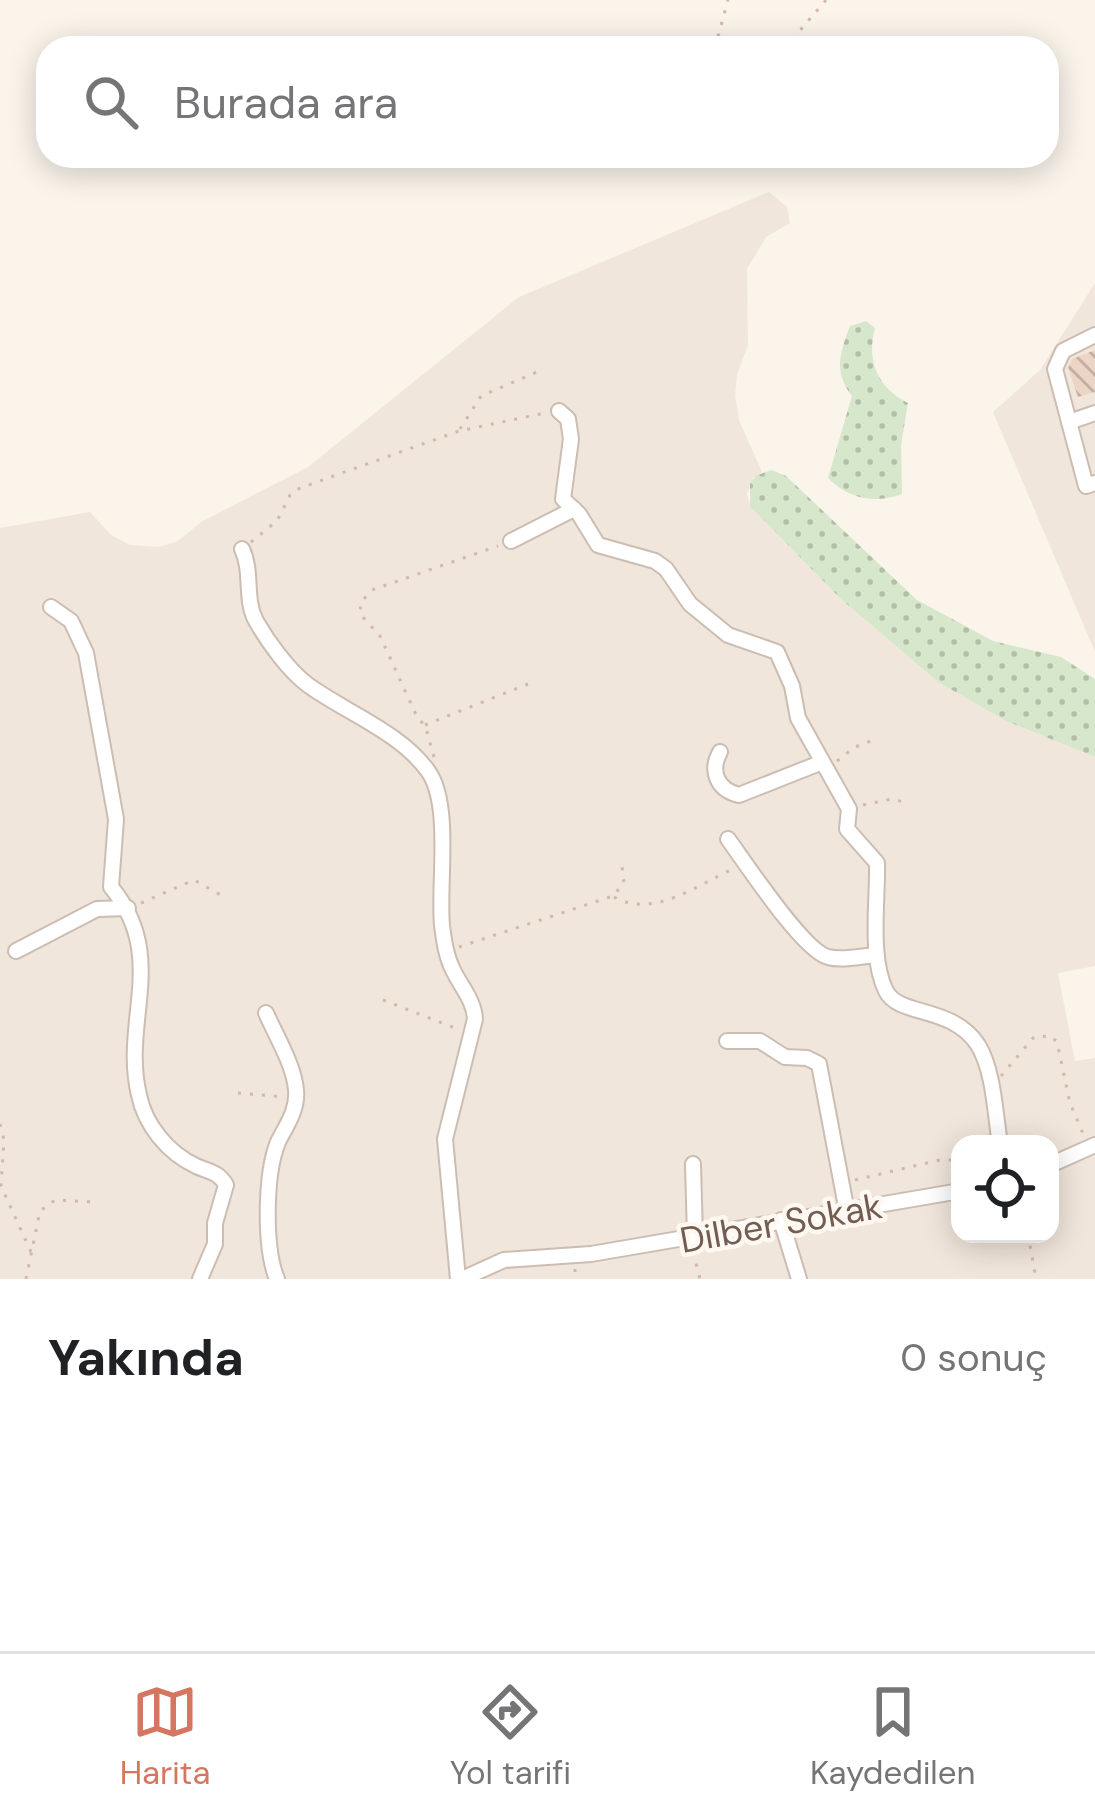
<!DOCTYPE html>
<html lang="tr">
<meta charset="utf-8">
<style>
:root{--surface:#fff;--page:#f6f6f6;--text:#202124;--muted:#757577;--line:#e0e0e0;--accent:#d57760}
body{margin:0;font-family:"DM Sans",sans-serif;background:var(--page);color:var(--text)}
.controls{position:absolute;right:36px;bottom:36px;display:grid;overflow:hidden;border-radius:24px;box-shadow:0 6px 30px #0003}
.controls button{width:108px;height:108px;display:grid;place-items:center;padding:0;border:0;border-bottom:3px solid var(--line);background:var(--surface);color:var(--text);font:60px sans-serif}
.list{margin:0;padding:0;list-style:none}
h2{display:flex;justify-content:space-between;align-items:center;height:156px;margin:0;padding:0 48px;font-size:51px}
h2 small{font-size:39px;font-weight:400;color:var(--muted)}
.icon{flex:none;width:66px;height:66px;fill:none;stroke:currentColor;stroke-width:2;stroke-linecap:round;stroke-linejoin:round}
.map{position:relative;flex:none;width:1095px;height:1279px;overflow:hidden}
.search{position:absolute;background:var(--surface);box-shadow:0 6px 30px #0003;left:36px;right:36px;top:36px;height:132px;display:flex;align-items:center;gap:30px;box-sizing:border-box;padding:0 42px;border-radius:36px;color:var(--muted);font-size:45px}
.sheet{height:372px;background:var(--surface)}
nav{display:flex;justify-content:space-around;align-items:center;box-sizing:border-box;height:168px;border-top:3px solid var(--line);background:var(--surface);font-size:33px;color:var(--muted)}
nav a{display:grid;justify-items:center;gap:6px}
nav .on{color:var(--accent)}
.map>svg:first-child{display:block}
.residential{fill:#f1e6db;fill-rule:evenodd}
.grass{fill:url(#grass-dots)}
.building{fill:url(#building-back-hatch)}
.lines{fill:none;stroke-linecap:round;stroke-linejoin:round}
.minor-casing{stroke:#ccbdb2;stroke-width:18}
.path{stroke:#d2b8a9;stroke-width:3;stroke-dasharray:3 9;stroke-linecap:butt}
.minor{stroke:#fff;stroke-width:14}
.labels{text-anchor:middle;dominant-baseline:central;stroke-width:9;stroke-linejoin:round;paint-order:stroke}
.street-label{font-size:36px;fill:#735c51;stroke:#fdf8f2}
</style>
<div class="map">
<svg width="1095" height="1279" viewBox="0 0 1095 1279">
<defs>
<pattern id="grass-dots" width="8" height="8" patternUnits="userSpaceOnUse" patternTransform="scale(3)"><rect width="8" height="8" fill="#d7e7cb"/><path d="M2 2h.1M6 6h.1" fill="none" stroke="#b3bea7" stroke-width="1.8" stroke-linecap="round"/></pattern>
<pattern id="building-back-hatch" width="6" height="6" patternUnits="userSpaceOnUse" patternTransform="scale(3)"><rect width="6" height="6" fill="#edd5c6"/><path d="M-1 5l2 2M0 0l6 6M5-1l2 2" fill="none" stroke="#c4b0a3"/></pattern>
</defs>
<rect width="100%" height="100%" fill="#faf4eb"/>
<g class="residential">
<path d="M769 192 787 207 790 223 766 237 747 269 748 345 737 375 735 396 739 420 762 472 753 478 747 494 750 505 842 600 938 682 1006 721 1095 757V966L1058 973 1075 1061 1095 1058V1279H0V528L90 512 111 535 130 545 159 547 178 541 201 522 308 467 519 297ZM960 1144H1050V1234H960Z"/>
<polygon points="1095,283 1095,652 993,412 1040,370"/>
</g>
<g class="grass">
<path d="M866 321 875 328C866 361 878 388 908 403L901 445 902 494C874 504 849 499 828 478L852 396C833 371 840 353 850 326Z"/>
<polygon points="772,470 786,476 917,600 993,641 1061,657 1095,679 1095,757 1006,721 938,682 842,600 750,506 750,483 757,475"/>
</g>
<polygon class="building" points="1095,350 1095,392 1078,397 1068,368 1072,359"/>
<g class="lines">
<defs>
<g id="minor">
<polyline points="1095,335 1063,351 1055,369 1086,486 1095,483"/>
<path d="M559 411 568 419 571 439 563 499 579 514 598 545 655 561 666 569 690 604 728 635 777 652 792 686 798 718 849 809 847 829 877 863C878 900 869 957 886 991 899 1017 952 1005 978 1045 994 1071 995 1114 1000 1144"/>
<polyline points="1069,422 1095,413"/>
<polyline points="511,541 574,509"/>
<path d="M242 549C253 572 244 599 256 621 268 642 289 671 308 685 345 712 400 732 428 771 452 804 438 885 442 925 444 941 446 956 453 970 461 987 474 1000 475 1019L445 1139 458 1279"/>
<path d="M51 607 71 621 86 653 116 819 111 887C169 957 121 1021 139 1095 145 1125 168 1153 196 1166 209 1172 219 1172 226 1185L215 1223V1244L200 1279"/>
<path d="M720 752C709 772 718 790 739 795L820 763"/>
<path d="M728 839C745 862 803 951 828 957 842 961 862 956 876 955"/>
<polyline points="16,951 97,909 128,908"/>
<path d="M266 1013C276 1036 294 1065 296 1090 298 1110 286 1126 278 1142 265 1174 264 1248 277 1279"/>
<polyline points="727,1041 760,1041 785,1057 807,1058 819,1064 847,1212"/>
<polyline points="693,1164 695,1238"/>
<polyline points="1050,1165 1095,1145"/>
<polyline points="781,1220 799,1279"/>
<polyline points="462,1279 504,1260 591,1254 960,1191"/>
</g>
</defs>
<use href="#minor" class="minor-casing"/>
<g class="path">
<polyline points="715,48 728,0"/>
<polyline points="785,48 826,0"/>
<polyline points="460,429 481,396 537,372"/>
<polyline points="251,542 277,521 290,495 300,488 459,431 545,413"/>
<polyline points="425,725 528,684"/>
<polyline points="434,757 425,725 418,719 380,636 360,614 361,602 372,590 498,546"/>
<polyline points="837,761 855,747 871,741"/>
<polyline points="863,805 892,799 907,803"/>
<path d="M614 897C653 919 697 885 733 869"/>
<polyline points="141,903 194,880 226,898"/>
<polyline points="459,947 613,896 624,883 622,866"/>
<polyline points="383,1000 460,1030"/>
<polyline points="1001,1076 1034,1037 1051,1036 1057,1042 1070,1103 1084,1136"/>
<polyline points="238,1093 284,1097"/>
<polyline points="0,1124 4,1140 1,1186 31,1252"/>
<polyline points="855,1180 940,1160 960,1160"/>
<polyline points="1028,1234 1036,1279"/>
<polyline points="693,1252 700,1279"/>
<polyline points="575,1269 575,1279"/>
<polyline points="26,1279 40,1211 55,1200 93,1202"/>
</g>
<use href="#minor" class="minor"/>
</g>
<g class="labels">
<g class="street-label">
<text transform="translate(781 1223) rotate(-10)">Dilber Sokak</text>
</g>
</g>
</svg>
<div class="controls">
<button><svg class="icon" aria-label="locate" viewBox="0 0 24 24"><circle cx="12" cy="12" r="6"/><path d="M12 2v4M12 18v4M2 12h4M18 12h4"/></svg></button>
</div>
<div class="search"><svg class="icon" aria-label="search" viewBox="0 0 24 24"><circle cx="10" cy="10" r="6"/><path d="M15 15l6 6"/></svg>Burada ara</div>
</div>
<section class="sheet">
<h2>Yakında<small>0 sonuç</small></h2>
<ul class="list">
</ul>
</section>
<nav>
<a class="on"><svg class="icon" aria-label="map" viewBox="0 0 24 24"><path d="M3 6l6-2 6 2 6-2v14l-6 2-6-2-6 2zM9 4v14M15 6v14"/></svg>Harita</a>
<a><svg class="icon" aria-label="directions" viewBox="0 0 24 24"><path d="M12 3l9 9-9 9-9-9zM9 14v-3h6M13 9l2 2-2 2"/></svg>Yol tarifi</a>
<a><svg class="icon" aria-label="saved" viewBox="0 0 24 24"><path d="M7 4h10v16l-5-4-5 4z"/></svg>Kaydedilen</a>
</nav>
